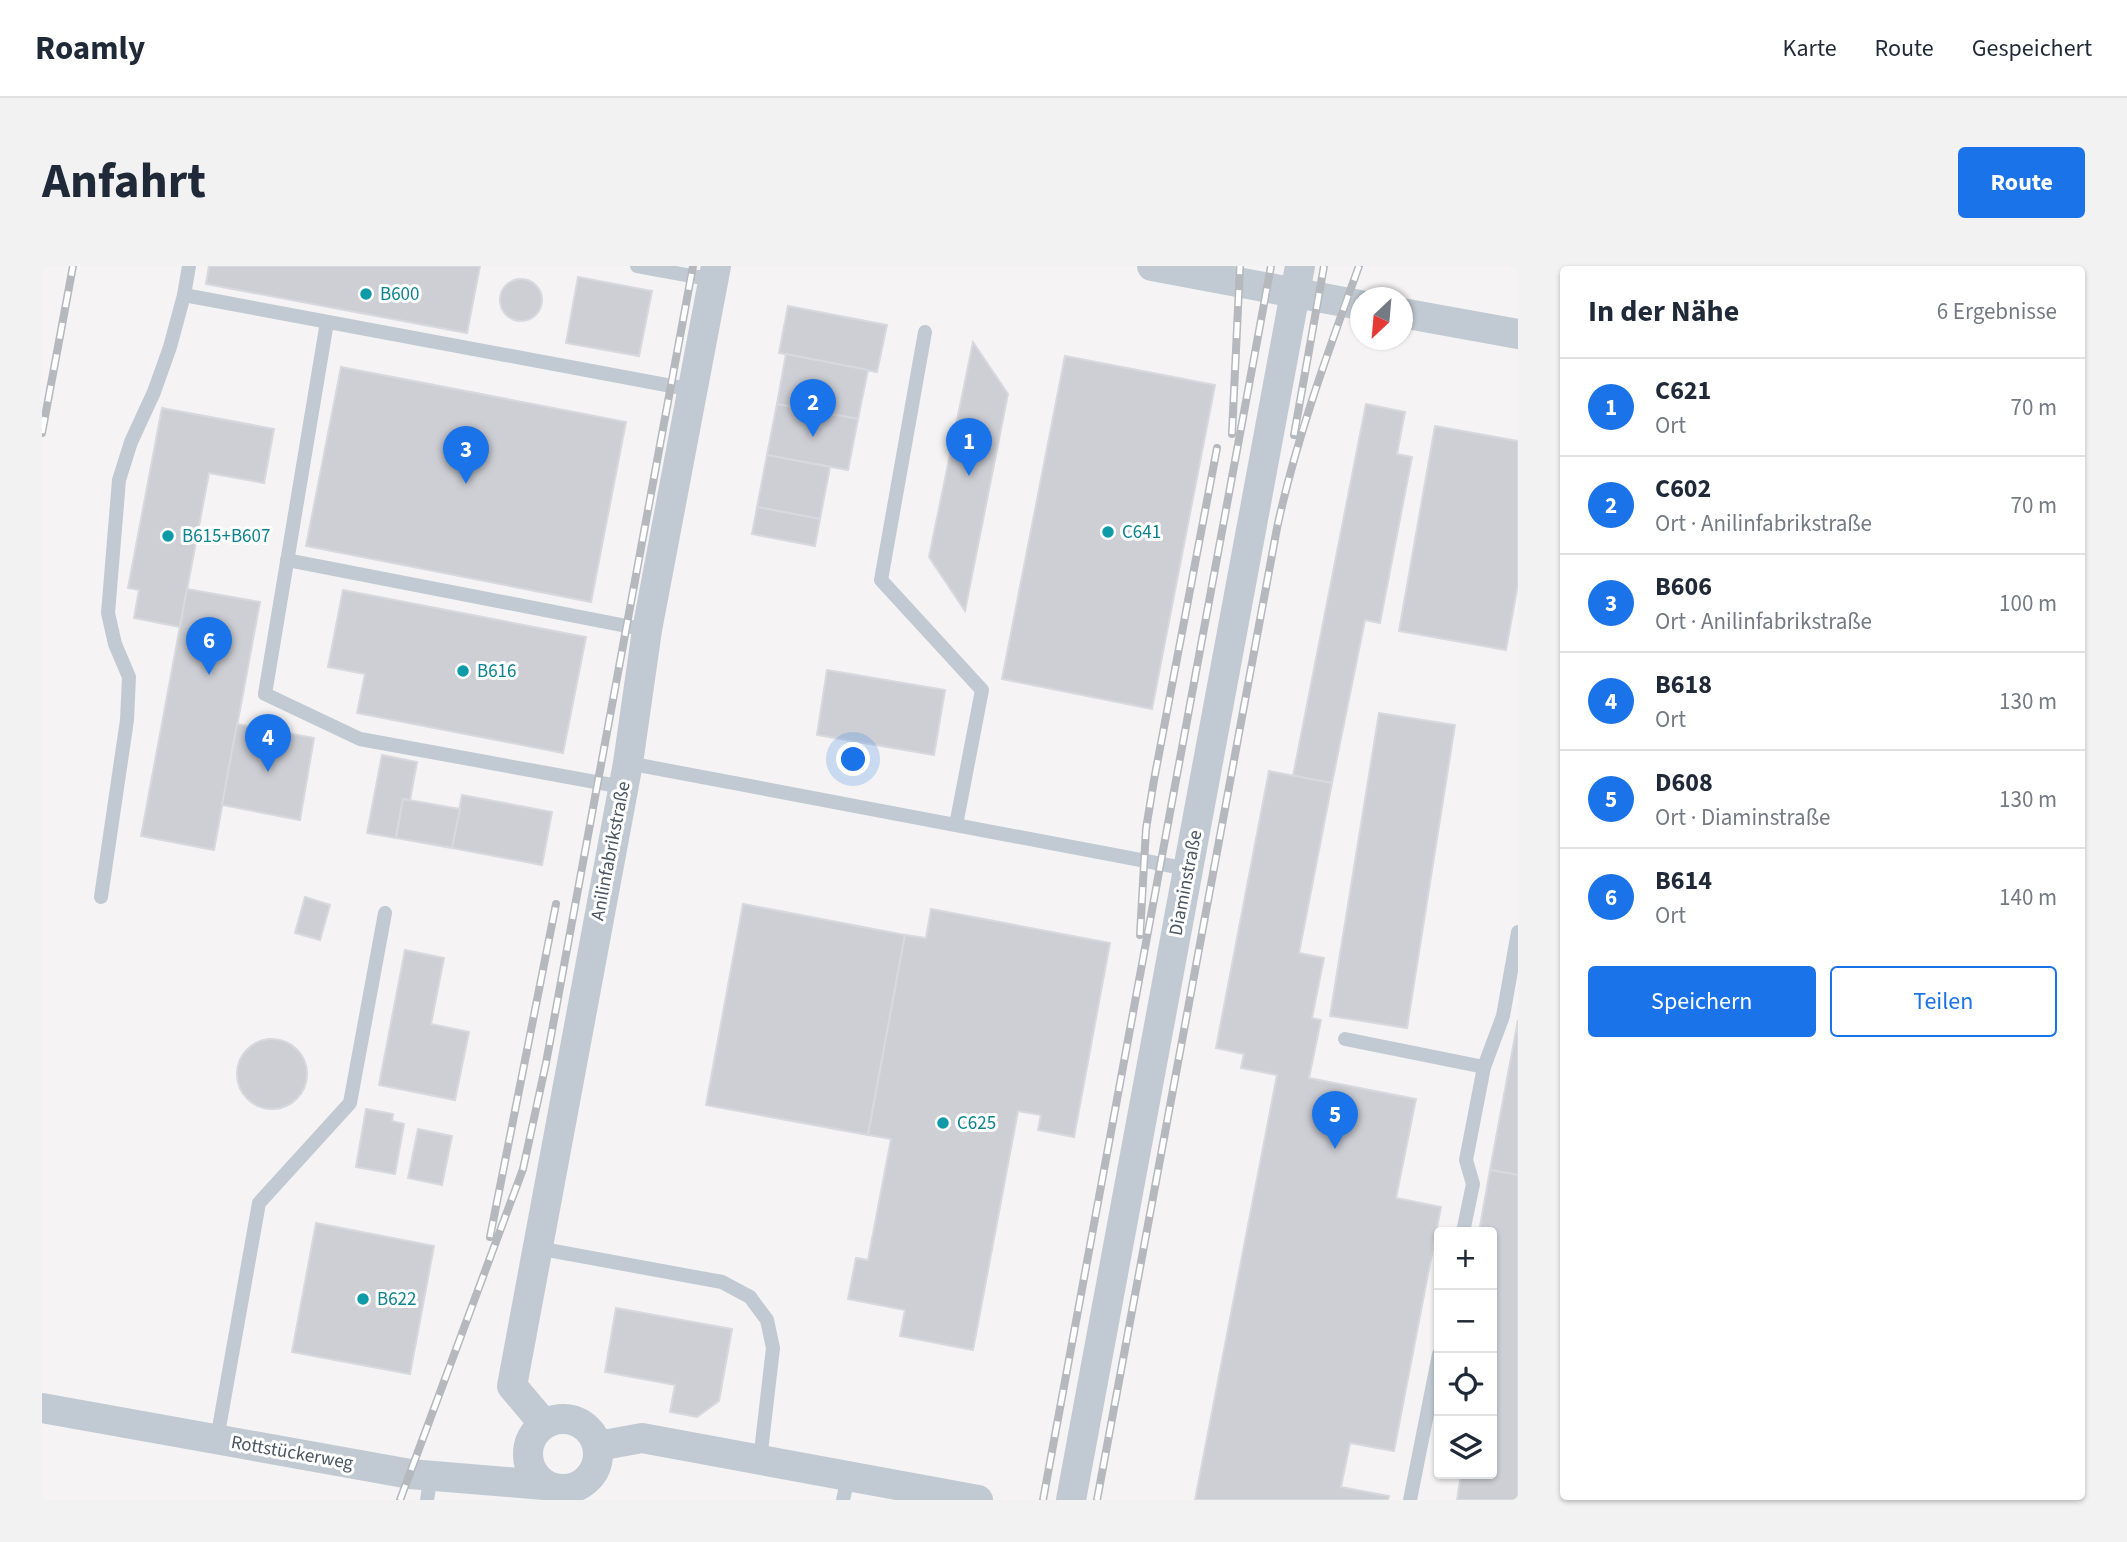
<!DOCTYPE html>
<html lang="de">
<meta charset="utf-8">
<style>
:root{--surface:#fff;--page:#f2f2f3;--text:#1f2937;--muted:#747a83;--line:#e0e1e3;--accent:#1a73e8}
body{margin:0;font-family:"Source Sans 3",sans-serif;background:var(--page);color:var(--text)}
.controls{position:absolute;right:21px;bottom:21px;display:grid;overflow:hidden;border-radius:7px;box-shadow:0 2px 5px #0004}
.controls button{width:63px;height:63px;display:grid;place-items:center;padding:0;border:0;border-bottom:2px solid var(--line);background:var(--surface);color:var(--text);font:35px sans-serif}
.compass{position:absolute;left:1308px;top:21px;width:63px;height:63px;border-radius:50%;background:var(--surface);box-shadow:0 2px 5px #0004;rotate:206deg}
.you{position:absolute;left:812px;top:494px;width:24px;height:24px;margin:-18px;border:5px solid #fff;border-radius:50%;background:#1a73e8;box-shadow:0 0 0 10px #1a73e833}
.badge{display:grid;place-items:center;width:46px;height:46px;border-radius:50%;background:var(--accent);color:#fff;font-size:23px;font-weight:700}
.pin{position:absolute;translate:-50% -58px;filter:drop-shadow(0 2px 4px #0008)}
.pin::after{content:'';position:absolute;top:37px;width:24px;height:21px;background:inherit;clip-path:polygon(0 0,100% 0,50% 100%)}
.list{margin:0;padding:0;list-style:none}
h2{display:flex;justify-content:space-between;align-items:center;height:91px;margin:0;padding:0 28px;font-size:30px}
h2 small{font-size:23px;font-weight:400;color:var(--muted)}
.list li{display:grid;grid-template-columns:46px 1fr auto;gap:21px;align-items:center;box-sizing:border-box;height:98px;padding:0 28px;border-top:2px solid var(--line)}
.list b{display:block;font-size:26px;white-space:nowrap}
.list p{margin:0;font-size:23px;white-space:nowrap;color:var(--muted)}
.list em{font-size:23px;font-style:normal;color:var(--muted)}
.actions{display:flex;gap:14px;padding:21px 28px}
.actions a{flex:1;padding:16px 0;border:2px solid var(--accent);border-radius:7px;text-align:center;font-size:24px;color:var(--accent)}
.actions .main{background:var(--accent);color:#fff}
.icon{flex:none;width:38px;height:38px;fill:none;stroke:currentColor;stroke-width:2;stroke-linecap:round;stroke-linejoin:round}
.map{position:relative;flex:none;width:1476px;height:1234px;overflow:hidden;border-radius:7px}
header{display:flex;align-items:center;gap:42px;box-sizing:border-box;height:98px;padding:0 35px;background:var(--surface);border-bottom:2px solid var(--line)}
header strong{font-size:33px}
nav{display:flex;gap:38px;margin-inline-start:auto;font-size:24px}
.intro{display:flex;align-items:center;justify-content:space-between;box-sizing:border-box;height:168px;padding:0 42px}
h1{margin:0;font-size:49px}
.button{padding:18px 32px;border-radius:7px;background:var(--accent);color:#fff;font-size:24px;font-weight:700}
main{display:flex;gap:42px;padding:0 42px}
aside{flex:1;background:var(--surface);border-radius:7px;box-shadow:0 2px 5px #0004}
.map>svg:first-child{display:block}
.building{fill:#cdcfd5;stroke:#d7d9de;stroke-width:2}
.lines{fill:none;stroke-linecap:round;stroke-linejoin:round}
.service{stroke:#c1cad2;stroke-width:14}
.minor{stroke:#c1cad2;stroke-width:30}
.rail-casing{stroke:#b5b8bd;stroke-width:8}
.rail{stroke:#fff;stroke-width:5;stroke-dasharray:16;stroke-linecap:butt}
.culture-dot{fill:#0f9aa8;stroke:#fff;stroke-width:2.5}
.labels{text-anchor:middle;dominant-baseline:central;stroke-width:6;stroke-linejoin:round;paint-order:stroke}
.culture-label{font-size:19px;fill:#0d838f;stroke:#fff;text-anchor:start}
.street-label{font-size:19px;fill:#4a5661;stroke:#fff}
</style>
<header>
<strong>Roamly</strong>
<nav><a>Karte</a><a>Route</a><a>Gespeichert</a></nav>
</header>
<div class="intro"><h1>Anfahrt</h1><a class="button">Route</a></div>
<main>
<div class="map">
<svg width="1476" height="1234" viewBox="0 0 1476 1234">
<rect width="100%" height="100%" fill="#f5f3f3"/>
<g class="building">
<polygon points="167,0 438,0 425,67 164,18"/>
<polygon points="536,11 610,25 597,90 524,77"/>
<circle cx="479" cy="34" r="21"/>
<polygon points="746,40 845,59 835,106 737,87"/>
<polygon points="931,76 966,128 923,345 887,291"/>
<polygon points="744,88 826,104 816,153 735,138"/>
<polygon points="1023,90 1173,119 1110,443 960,413"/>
<polygon points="299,101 584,156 549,336 264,280"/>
<polygon points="735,138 816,153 806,204 725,189"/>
<polygon points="1324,138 1363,146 1355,188 1370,191 1338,357 1323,354 1290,517 1251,510"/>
<polygon points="120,142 232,163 222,217 167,207 138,361 92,352 97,324 86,322"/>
<polygon points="1393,160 1476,175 1476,318 1464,384 1357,365"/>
<polygon points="725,189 788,201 778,253 715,241"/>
<polygon points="715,241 778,253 773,280 710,268"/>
<polygon points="145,323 218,336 172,584 99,570"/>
<polygon points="301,324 544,371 521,487 315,447 323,408 286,401"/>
<polygon points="785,404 903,424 892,489 775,469"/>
<polygon points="1337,447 1413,459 1365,762 1288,750"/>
<polygon points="195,458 272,472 258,554 180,539"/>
<polygon points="340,489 375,496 368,534 361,533 354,572 325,567"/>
<polygon points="1227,505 1290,517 1257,687 1282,692 1270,752 1279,754 1267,812 1374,833 1354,932 1399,941 1352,1185 1308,1177 1299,1221 1347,1230 1346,1234 1153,1234 1235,809 1199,802 1202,788 1174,782"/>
<polygon points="420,529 510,546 500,599 410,582"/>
<polygon points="361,533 418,543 410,582 354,572"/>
<polygon points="263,631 288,639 278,674 253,667"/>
<polygon points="701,638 863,669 826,869 664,839"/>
<polygon points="889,643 1068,677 1032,871 996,864 999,849 976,845 931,1084 858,1070 863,1044 806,1033 814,992 826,994 849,873 826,869 863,669 884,672"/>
<polygon points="363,684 402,692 389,758 427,766 413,834 337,819"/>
<polygon points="1476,754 1476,909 1448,904"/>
<circle cx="230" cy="808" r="35"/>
<polygon points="324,843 351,848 350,855 362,858 353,908 314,901"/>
<polygon points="376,863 410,870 400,919 366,912"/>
<polygon points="1448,904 1476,909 1476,1234 1415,1234 1419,1208 1450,1208 1450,966 1437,966"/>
<polygon points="274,957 392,980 368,1108 250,1086"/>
<polygon points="574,1042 690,1063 677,1135 655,1151 628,1146 633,1119 563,1106"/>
</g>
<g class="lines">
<g class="service">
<polyline points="595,0 672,14"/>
<polyline points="142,29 651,124"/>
<polyline points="285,56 223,428 318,473 581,521"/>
<polyline points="883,66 839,314 940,424 914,559"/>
<polyline points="245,294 605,364"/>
<polyline points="586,497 1146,603"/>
<polyline points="59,631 85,454 87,411 73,378 66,347 77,214 89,176 112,126 128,81 142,29 147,0"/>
<polyline points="1303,773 1442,801"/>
<polyline points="1421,966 1431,918 1424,894 1442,801 1461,750 1476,666"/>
<polyline points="495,982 680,1016 708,1031 725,1054 731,1082 718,1194"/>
<polyline points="175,1173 217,937 308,837 343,647"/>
<polyline points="385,1234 389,1209"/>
<polyline points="801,1234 806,1211"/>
<polyline points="1368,1234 1397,1088"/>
</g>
<g class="minor">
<polyline points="1110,0 1318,39"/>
<polyline points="1360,47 1476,68"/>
<polyline points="0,1142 368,1208 502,1219"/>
<circle cx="521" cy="1188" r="35"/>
<polyline points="502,1158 470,1120 586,497 605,364 674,0"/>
<polyline points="556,1180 600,1172 936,1234"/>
<polyline points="1029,1234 1258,0"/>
</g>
<defs>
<g id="rail">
<polyline points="0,167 31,0"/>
<polyline points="1190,168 1198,0"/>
<polyline points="1252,169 1282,0"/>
<polyline points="1098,669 1104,563 1112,514 1175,182"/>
<polyline points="448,971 514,638"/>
<polyline points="358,1234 481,903 504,797 651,0"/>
<polyline points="1001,1234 1229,0"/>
<path d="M1055 1234 1235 262C1254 173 1286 86 1317 0"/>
</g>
</defs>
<use href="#rail" class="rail-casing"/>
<use href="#rail" class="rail"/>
</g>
<g class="culture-dot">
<circle cx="324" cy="28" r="7"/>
<circle cx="1066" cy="266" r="7"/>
<circle cx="126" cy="270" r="7"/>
<circle cx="421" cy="405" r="7"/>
<circle cx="901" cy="857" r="7"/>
<circle cx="321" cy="1033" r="7"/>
</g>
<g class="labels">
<g class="culture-label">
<text x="338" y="28">B600</text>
<text x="1080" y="266">C641</text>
<text x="140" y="270">B615+B607</text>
<text x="435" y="405">B616</text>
<text x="915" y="857">C625</text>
<text x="335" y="1033">B622</text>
</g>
<g class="street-label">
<text transform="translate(569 585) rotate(-79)">Anilinfabrikstraße</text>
<text transform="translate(1144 617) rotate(-79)">Diaminstraße</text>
<text transform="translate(250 1187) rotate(10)">Rottstückerweg</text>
</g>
</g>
</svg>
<div class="controls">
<button>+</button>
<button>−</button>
<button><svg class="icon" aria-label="locate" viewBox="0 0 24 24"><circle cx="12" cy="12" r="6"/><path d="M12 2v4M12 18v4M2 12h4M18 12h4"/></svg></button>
<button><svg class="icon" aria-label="layers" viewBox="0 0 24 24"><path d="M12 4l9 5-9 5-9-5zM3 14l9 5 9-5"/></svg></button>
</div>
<svg class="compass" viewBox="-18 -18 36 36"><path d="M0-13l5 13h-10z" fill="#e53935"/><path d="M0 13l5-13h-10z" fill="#747a83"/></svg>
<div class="you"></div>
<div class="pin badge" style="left:927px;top:210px">1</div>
<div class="pin badge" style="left:771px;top:171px">2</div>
<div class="pin badge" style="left:424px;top:218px">3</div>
<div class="pin badge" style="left:226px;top:506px">4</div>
<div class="pin badge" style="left:1293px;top:883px">5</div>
<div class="pin badge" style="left:167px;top:409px">6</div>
</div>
<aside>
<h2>In der Nähe<small>6 Ergebnisse</small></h2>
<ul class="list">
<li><span class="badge">1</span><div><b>C621</b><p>Ort</p></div><em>70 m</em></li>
<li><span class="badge">2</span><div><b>C602</b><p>Ort · Anilinfabrikstraße</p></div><em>70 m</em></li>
<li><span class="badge">3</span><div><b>B606</b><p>Ort · Anilinfabrikstraße</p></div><em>100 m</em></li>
<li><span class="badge">4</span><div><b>B618</b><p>Ort</p></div><em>130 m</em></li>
<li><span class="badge">5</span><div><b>D608</b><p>Ort · Diaminstraße</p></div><em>130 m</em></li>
<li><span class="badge">6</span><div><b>B614</b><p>Ort</p></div><em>140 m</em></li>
</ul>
<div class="actions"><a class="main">Speichern</a><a>Teilen</a></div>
</aside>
</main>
